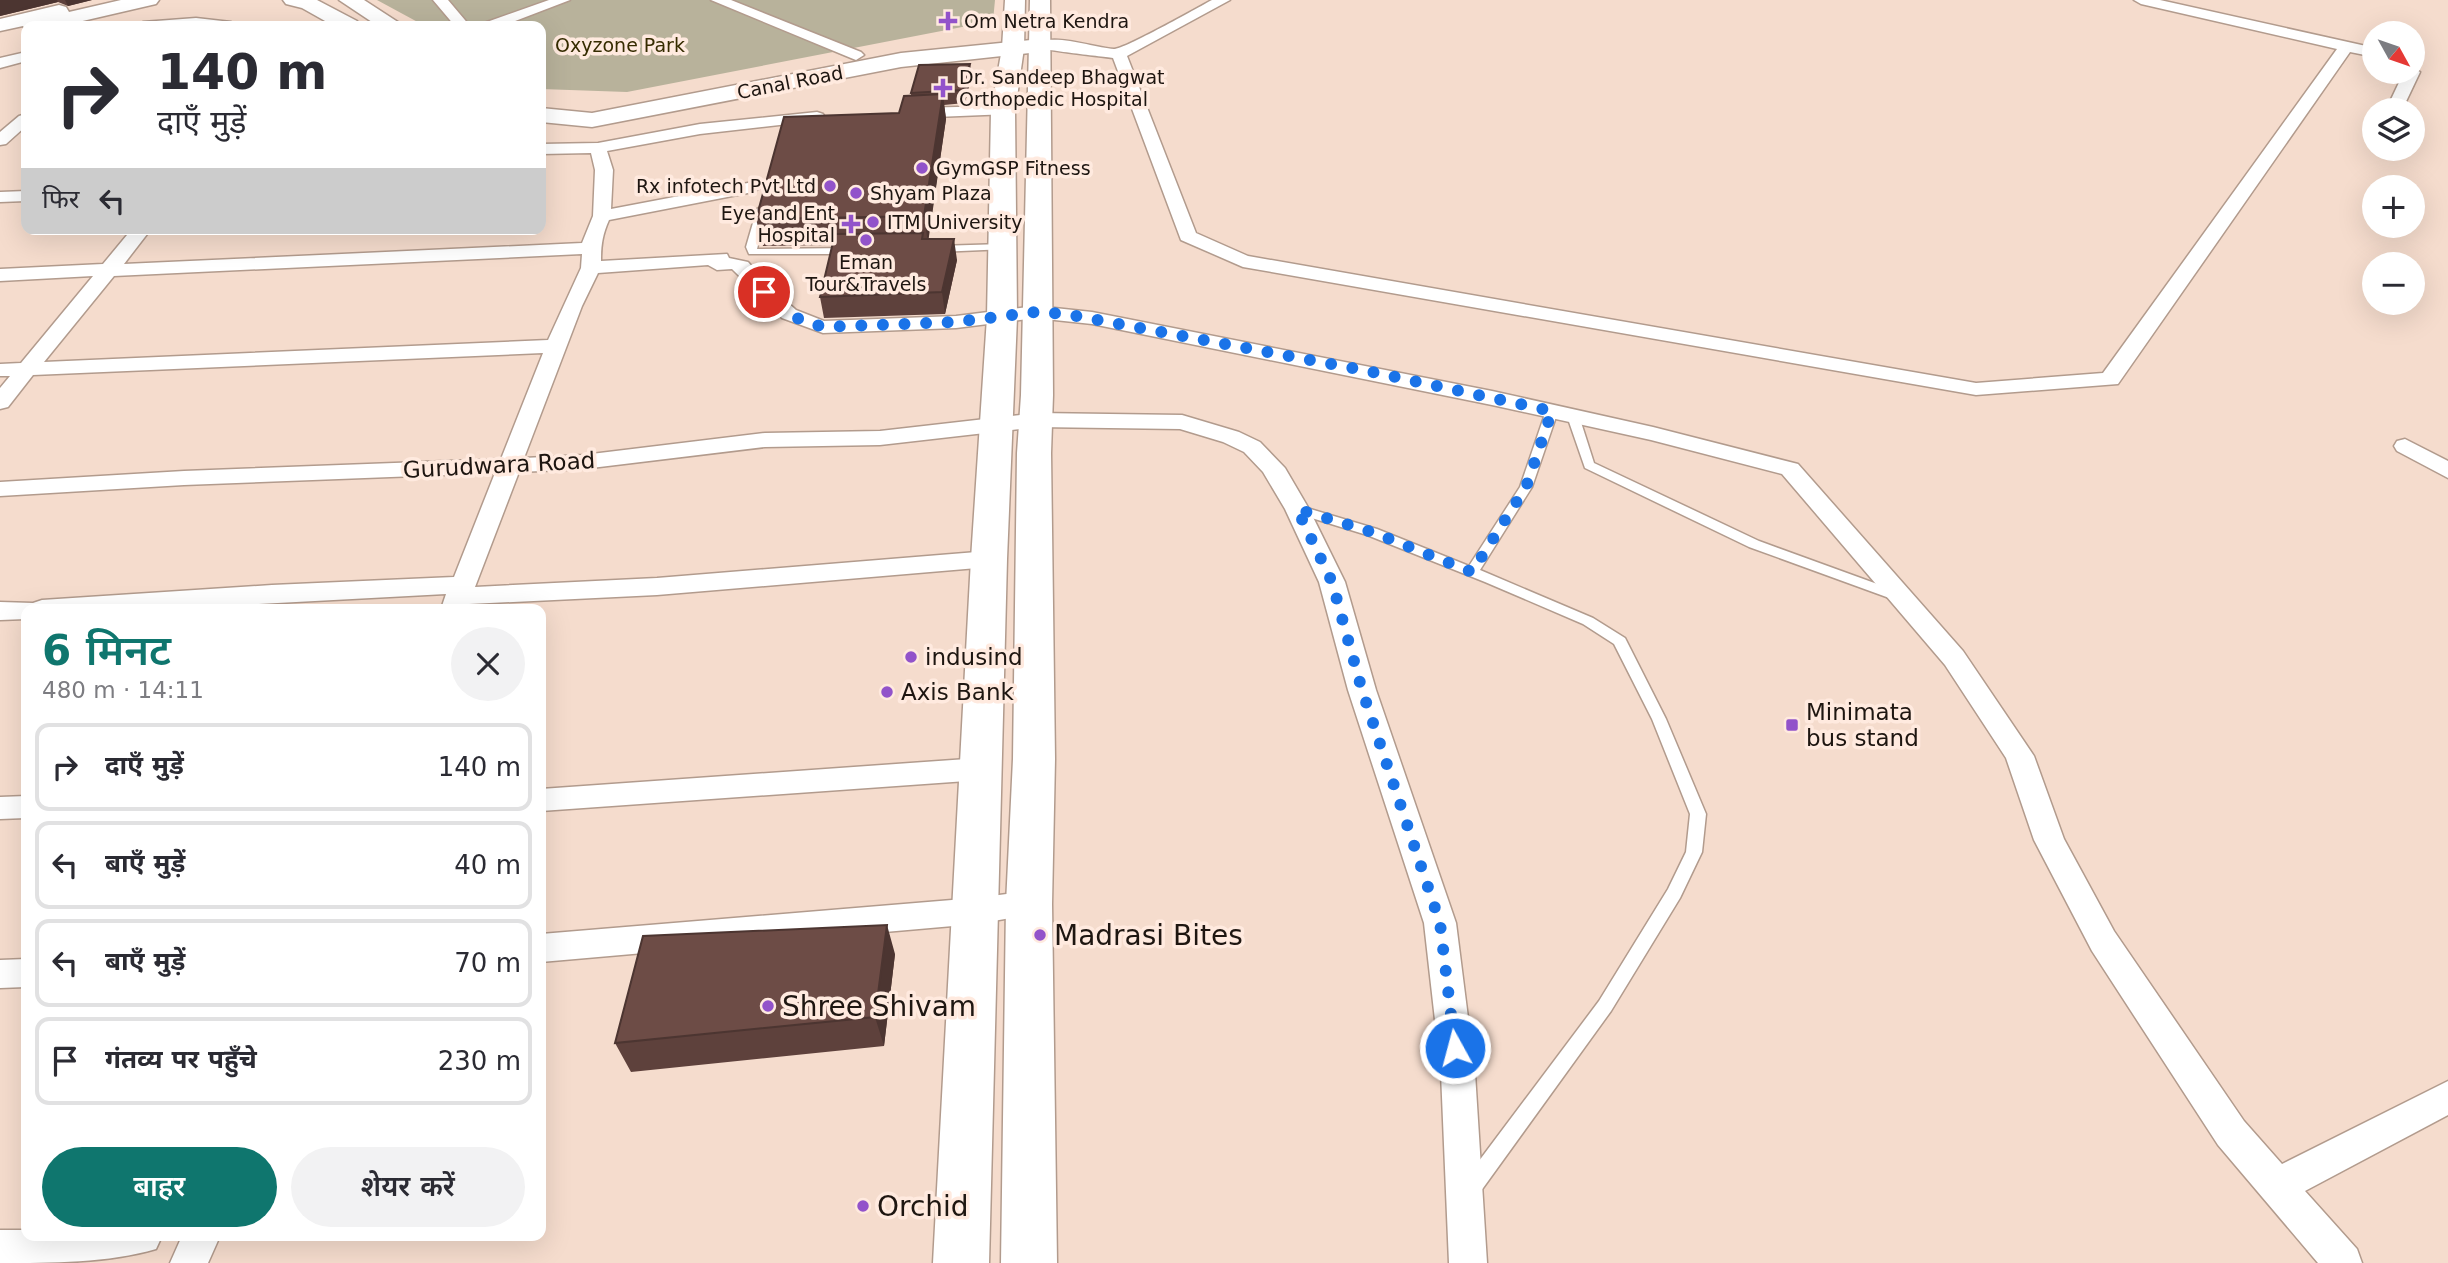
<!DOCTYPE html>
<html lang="hi">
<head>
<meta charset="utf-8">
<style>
	:root { --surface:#fff; --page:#f2f2f3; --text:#2b2b33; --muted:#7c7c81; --line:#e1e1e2; --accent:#0f766e }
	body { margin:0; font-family:"DejaVu Sans","Noto Sans Devanagari",sans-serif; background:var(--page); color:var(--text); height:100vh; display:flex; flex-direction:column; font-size:26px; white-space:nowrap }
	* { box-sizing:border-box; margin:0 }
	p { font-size:23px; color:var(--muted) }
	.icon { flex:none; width:38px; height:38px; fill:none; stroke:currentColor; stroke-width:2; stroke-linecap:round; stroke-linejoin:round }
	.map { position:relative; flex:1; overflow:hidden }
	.drawer { position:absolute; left:21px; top:604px; width:525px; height:637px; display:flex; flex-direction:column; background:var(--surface); border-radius:14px; box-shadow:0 7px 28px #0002 }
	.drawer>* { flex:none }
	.top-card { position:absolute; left:21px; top:21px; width:525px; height:214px; border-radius:14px; box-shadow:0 7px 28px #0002; background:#fff; color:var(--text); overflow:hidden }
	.needle { width:46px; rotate:130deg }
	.tools { position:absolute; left:2362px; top:21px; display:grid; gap:14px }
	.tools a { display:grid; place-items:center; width:63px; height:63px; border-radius:50%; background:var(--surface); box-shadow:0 7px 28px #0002; font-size:35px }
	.pin { position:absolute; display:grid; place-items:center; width:60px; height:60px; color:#fff; margin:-30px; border:4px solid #fff; border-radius:50%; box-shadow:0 2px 7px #0007 }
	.me { position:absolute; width:77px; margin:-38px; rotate:353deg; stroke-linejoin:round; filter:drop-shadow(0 0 5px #0008) }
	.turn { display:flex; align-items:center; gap:24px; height:147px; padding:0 21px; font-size:32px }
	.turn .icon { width:91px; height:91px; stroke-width:2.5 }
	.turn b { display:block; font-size:49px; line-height:60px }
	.then { display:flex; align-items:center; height:66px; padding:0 21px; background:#0003; gap:14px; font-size:26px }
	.round { display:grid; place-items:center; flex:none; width:74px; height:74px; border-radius:37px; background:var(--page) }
	.summary { display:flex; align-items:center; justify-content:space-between; height:119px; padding:0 21px }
	h1 { font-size:42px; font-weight:600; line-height:52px; color:var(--accent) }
	.cta { display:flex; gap:14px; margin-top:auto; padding:14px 21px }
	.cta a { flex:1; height:80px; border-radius:42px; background:var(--accent); color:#fff; font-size:28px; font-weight:600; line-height:80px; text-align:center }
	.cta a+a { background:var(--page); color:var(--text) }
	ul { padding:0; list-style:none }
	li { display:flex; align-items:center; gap:21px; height:88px; margin:0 14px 10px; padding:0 7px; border:4px solid var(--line); border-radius:14px }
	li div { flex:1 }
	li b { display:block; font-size:26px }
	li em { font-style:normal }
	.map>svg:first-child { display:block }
	.green { fill:#b8b29b }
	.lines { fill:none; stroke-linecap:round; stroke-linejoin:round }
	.service-casing { stroke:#b29b8d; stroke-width:3 }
	.minor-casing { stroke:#b29b8d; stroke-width:3 }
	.primary-casing { stroke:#b29b8d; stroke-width:3 }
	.trunk-casing { stroke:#b29b8d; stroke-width:3 }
	.service { fill:#fff; fill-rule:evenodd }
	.minor { fill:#fff; fill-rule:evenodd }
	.primary { fill:#fff; fill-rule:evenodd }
	.trunk { fill:#fff; fill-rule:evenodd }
	.wall { fill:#5e413c }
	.shaded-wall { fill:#4c3531 }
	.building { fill:#6d4c46; stroke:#4c3531; stroke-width:2 }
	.route { stroke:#1a73e8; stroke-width:12; stroke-dasharray:0 21.6 }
	.poi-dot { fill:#9253ca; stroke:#ffeadf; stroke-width:2.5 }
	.labels { text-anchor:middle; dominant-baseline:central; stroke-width:7; stroke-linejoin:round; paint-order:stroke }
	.far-poi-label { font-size:19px; fill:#1e1611; stroke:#ffeadf; text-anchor:start }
	.far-park-label { font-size:19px; fill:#362c00; stroke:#ffeadf }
	.far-street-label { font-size:19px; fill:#1e1611; stroke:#ffeadf }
	.street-label { font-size:23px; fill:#1e1611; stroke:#ffeadf }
	.poi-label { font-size:23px; fill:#1e1611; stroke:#ffeadf; text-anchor:start }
	.near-poi-label { font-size:28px; fill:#1e1611; stroke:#ffeadf; text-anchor:start }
</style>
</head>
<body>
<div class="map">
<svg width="2448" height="1263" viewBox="0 0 2448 1263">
	<rect width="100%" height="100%" fill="#f5dccd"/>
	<!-- green -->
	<path class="green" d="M 377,0 L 995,0 L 993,21 L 627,92 L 541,89 L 541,26 L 425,26 Z"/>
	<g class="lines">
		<!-- service casing -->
		<g class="service-casing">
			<path id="service" d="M 762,206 L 767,209 L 757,249 L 848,248 L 853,251 L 848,254 L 749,254 L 746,247 L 757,209 Z
				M 1003,244 L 1007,245 L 1007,249 L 938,252 L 933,249 L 938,246 Z
				M 1552,407 L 1558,411 L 1532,487 L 1480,570 L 1593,618 L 1625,638 L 1666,719 L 1706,814 L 1702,852 L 1680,898 L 1611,1011 L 1478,1195 L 1471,1197 L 1464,1195 L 1461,1188 L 1464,1181 L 1599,1001 L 1668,889 L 1686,852 L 1690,814 L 1652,719 L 1614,644 L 1583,624 L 1485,582 L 1367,535 L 1292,512 L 1291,509 L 1297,505 L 1377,529 L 1469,566 L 1520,487 L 1546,411 Z
				M 1573,412 L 1579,416 L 1594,463 L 1759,541 L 1902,593 L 1904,596 L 1897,601 L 1892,599 L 1749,547 L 1585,468 L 1567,416 Z"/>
		</g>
		<!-- minor casing -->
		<g class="minor-casing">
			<path id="minor" d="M 433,0 L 448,0 L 470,26 L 455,26 Z
				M 549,0 L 570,0 L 502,26 L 482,26 L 484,23 Z
				M 711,0 L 731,0 L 861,52 L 864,55 L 856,60 L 851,58 Z
				M 1212,0 L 1230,0 L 1127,56 L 1196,233 L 1248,256 L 1976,383 L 2103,373 L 2337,49 L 2141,4 L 2134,0 L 2160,0 L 2375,48 L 2375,57 L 2350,52 L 2118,384 L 1976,395 L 1243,267 L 1181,240 L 1113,58 C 1100,56 1038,50 1034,46 C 1049,31 1094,48 1114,49 C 1125,49 1197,8 1212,0 Z
				M 196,18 L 231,22 L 238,26 L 136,26 L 143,22 Z
				M 26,52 L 26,61 L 0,68 L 0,58 Z
				M 2413,68 L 2420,72 L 2402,110 L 2386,110 L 2404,72 L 2413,72 Z
				M 1003,106 L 1009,108 L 1011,111 L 1009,114 L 911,118 L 903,113 L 911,108 Z
				M 817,112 L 823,114 L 825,117 L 823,120 L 700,134 L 607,151 L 613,170 L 611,209 L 753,182 L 762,187 L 753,192 L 609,220 C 602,236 601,246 601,261 L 727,254 L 729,258 L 748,262 L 771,288 L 796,310 L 824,321 L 956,316 L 1036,306 L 1092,312 L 1492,391 L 1653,427 L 1798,464 L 1963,651 L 2034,756 L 2064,839 L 2114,931 L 2244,1121 L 2282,1164 L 2448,1081 L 2448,1115 L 2305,1191 L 2357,1249 L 2362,1263 L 2318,1263 L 2218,1145 L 2092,951 L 2034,840 L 2006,758 L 1945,665 L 1782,474 L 1651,440 L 1492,405 L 1092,324 L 1036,318 L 956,328 L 823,333 L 782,318 L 732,269 L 717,270 L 708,265 L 598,273 L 582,306 L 524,458 L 583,455 L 765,433 L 880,431 L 1037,413 L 1182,415 L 1239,432 L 1260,442 L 1285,468 L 1309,509 L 1345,582 L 1376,690 L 1456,923 L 1475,1073 L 1487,1263 L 1449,1263 L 1441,1073 L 1424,923 L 1348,690 L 1319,582 L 1285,509 L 1263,472 L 1244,452 L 1223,442 L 1180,429 L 1037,427 L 880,445 L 765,447 L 583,469 L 519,472 L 475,587 L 657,578 L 989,551 L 998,553 L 1001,559 L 998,565 L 989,567 L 657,595 L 469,604 L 467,609 L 441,609 L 446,594 L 165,609 L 26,609 L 26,619 L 0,620 L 0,602 L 33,603 L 42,600 L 272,585 L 454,577 L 495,473 L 184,485 L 0,496 L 0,482 L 184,471 L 501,459 L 543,353 L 33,375 L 8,407 L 0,409 L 0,388 L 10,376 L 0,376 L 0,364 L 21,363 L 93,276 L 0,281 L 0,269 L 103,264 L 132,229 L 151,229 L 124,264 L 582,243 L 593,216 L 595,170 L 591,153 L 541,154 L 541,144 L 598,143 L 700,124 ZM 582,254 L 581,268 L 548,340 L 44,362 L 114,276 Z
				M 26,114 L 26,126 L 6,144 L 0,145 L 0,132 L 19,116 Z
				M 26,191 L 26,201 L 0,202 L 0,192 Z
				M 2405,439 L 2448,461 L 2448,478 L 2397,451 L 2394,446 L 2397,441 Z
				M 981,758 L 991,761 L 995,769 L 991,777 L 981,780 L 541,811 L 541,789 Z
				M 26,796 L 26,818 L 0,819 L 0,797 Z
				M 1029,891 L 1040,895 L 1045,904 L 1040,913 L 976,924 L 541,962 L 541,934 L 976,898 Z
				M 26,959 L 26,987 L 0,988 L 0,960 Z
				M 0,1230 L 26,1230 L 26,1236 L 162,1236 L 156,1249 C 109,1263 51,1263 0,1263 Z
				M 182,1236 L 220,1236 L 208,1263 L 170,1263 Z"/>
		</g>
		<!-- primary casing -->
		<g class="primary-casing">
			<path id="primary" d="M 121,0 L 159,0 L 156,4 L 61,26 L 26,26 L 26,30 L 23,26 L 0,31 L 0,19 L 59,5 L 66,7 L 69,12 Z
				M 283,0 L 317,0 L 357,21 L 360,26 L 334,26 L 302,8 L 286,4 Z
				M 339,0 L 364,0 L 404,26 L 378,26 Z
				M 1041,39 L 1049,41 L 1052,46 L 1049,51 L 901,67 L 592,127 L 541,122 L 541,108 L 592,113 L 901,53 Z"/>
		</g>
		<!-- trunk casing -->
		<g class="trunk-casing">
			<path id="trunk" d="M 1005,0 L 1025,0 L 1024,48 L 1015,111 L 1017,317 L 1007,559 L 989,1263 L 933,1263 L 971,559 L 987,317 L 991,111 L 1002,48 Z
				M 1030,0 L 1050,0 L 1053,395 L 1051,453 L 1055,759 L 1052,904 L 1057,1263 L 1001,1263 L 1006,904 L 1013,759 L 1017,453 L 1021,395 Z"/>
		</g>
		<!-- service -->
		<use href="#service" class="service"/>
		<!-- minor -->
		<use href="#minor" class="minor"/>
		<!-- primary -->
		<use href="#primary" class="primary"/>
		<!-- trunk -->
		<use href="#trunk" class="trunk"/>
	</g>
	<!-- wall -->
	<path class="wall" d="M 0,0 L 92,0 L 68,6 L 58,2 L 0,16 Z
		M 970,64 L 971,77 L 965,103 L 944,105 L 946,119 L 928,239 L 957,260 L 945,314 L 824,318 L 820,297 L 833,245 L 763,246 L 756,219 L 899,113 L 911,96 L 911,93 Z
		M 895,954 L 884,1046 L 631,1072 L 615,1043 Z"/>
	<!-- shaded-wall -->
	<path class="shaded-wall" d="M 0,0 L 57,0 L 58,2 L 0,16 Z
		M 65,0 L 92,0 L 68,6 Z
		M 970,64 L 971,77 L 965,103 L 963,90 Z
		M 943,94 L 946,119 L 928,243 L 924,216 Z
		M 954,239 L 957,260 L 945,314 L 942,292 Z
		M 887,925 L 895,954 L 884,1046 L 875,1017 Z"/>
	<!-- building -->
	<path class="building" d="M 970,64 L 963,90 L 911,93 L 919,65 Z
		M 943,94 L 924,216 L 756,219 L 784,117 L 899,113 L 904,96 Z
		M 923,233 L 922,239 L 954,239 L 942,292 L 820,297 L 835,234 Z
		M 887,925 L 875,1017 L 615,1043 L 643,936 Z"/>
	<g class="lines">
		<!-- route -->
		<path class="route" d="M 764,292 L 800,320 L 823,327 L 956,322 L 1036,312 L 1066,314 L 1363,370 L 1552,411 L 1526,487 L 1472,572 L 1372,532 L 1297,509 L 1332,582 L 1362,690 L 1440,923 L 1455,1048"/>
	</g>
	<!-- markers -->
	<g class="poi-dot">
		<path d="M944.5 10.5h7v7h7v7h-7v7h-7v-7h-7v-7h7z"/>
		<path d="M939.5 77.5h7v7h7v7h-7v7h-7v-7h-7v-7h7z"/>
		<circle cx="922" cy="168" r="7"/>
		<circle cx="830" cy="186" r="7"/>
		<circle cx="856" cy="193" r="7"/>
		<circle cx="873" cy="222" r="7"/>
		<path d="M847.5 213.5h7v7h7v7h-7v7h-7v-7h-7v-7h7z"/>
		<circle cx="866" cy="240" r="7"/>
		<circle cx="911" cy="657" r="7"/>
		<circle cx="887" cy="692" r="7"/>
		<rect x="1785" y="718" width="14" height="14" rx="3.5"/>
		<circle cx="1040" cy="935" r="7"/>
		<circle cx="768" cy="1006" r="7"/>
		<circle cx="863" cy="1206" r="7"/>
	</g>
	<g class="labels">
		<!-- far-poi labels -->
		<g class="far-poi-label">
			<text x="964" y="21">Om Netra Kendra</text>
			<text x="959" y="77">Dr. Sandeep Bhagwat<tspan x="959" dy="22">Orthopedic Hospital</tspan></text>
			<text x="936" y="168">GymGSP Fitness</text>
			<text x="816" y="186" text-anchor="end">Rx infotech Pvt Ltd</text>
			<text x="870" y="193">Shyam Plaza</text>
			<text x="835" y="213" text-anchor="end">Eye and Ent<tspan x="835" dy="22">Hospital</tspan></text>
			<text x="887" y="222">ITM University</text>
			<text x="866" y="262" text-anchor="middle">Eman<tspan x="866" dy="22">Tour&amp;Travels</tspan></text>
		</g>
		<!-- far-park labels -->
		<g class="far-park-label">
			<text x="620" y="45">Oxyzone Park</text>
		</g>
		<!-- far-street labels -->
		<g class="far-street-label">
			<text transform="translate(790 82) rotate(-11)">Canal Road</text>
		</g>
		<!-- street labels -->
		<g class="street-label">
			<text transform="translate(499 465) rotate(-3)">Gurudwara Road</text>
		</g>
		<!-- poi labels -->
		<g class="poi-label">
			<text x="925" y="657">indusind</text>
			<text x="901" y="692">Axis Bank</text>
			<text x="1806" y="712">Minimata<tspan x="1806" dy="26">bus stand</tspan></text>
		</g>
		<!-- near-poi labels -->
		<g class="near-poi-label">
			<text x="1054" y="935">Madrasi Bites</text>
			<text x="782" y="1006">Shree Shivam</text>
			<text x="877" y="1206">Orchid</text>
		</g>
	</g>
</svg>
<div class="tools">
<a><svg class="needle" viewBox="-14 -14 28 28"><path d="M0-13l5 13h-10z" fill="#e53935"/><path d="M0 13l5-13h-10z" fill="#7c7c81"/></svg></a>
<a><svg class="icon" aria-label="layers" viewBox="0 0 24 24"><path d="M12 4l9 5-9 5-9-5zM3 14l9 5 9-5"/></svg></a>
<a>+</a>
<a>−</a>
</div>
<div class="pin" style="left:764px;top:292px;background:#d93025"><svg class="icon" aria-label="arrive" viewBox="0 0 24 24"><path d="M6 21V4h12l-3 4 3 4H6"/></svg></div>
<svg class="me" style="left:1455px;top:1048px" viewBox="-20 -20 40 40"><circle r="17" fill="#1a73e8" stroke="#fff" stroke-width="3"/><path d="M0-11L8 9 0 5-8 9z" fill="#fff"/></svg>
<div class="top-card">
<div class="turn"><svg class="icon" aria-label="right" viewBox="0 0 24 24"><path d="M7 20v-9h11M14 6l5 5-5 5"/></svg><div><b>140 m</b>दाएँ मुड़ें</div></div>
<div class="then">फिर<svg class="icon" aria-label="left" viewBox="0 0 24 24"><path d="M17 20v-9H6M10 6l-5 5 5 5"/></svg></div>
</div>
<section class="drawer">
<div class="summary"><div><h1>6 मिनट</h1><p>480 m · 14:11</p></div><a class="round"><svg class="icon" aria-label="close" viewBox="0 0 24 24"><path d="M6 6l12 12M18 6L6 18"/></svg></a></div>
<ul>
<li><svg class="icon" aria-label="right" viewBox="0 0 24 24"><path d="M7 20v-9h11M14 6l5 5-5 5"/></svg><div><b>दाएँ मुड़ें</b></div><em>140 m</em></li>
<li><svg class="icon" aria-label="left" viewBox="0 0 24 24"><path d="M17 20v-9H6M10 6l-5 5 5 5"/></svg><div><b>बाएँ मुड़ें</b></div><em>40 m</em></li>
<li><svg class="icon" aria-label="left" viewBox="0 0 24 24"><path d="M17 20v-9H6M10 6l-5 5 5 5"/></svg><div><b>बाएँ मुड़ें</b></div><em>70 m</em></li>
<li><svg class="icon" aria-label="arrive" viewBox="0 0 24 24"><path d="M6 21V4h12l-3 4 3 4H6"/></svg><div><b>गंतव्य पर पहुँचे</b></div><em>230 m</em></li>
</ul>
<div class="cta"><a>बाहर</a><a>शेयर करें</a></div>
</section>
</div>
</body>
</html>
